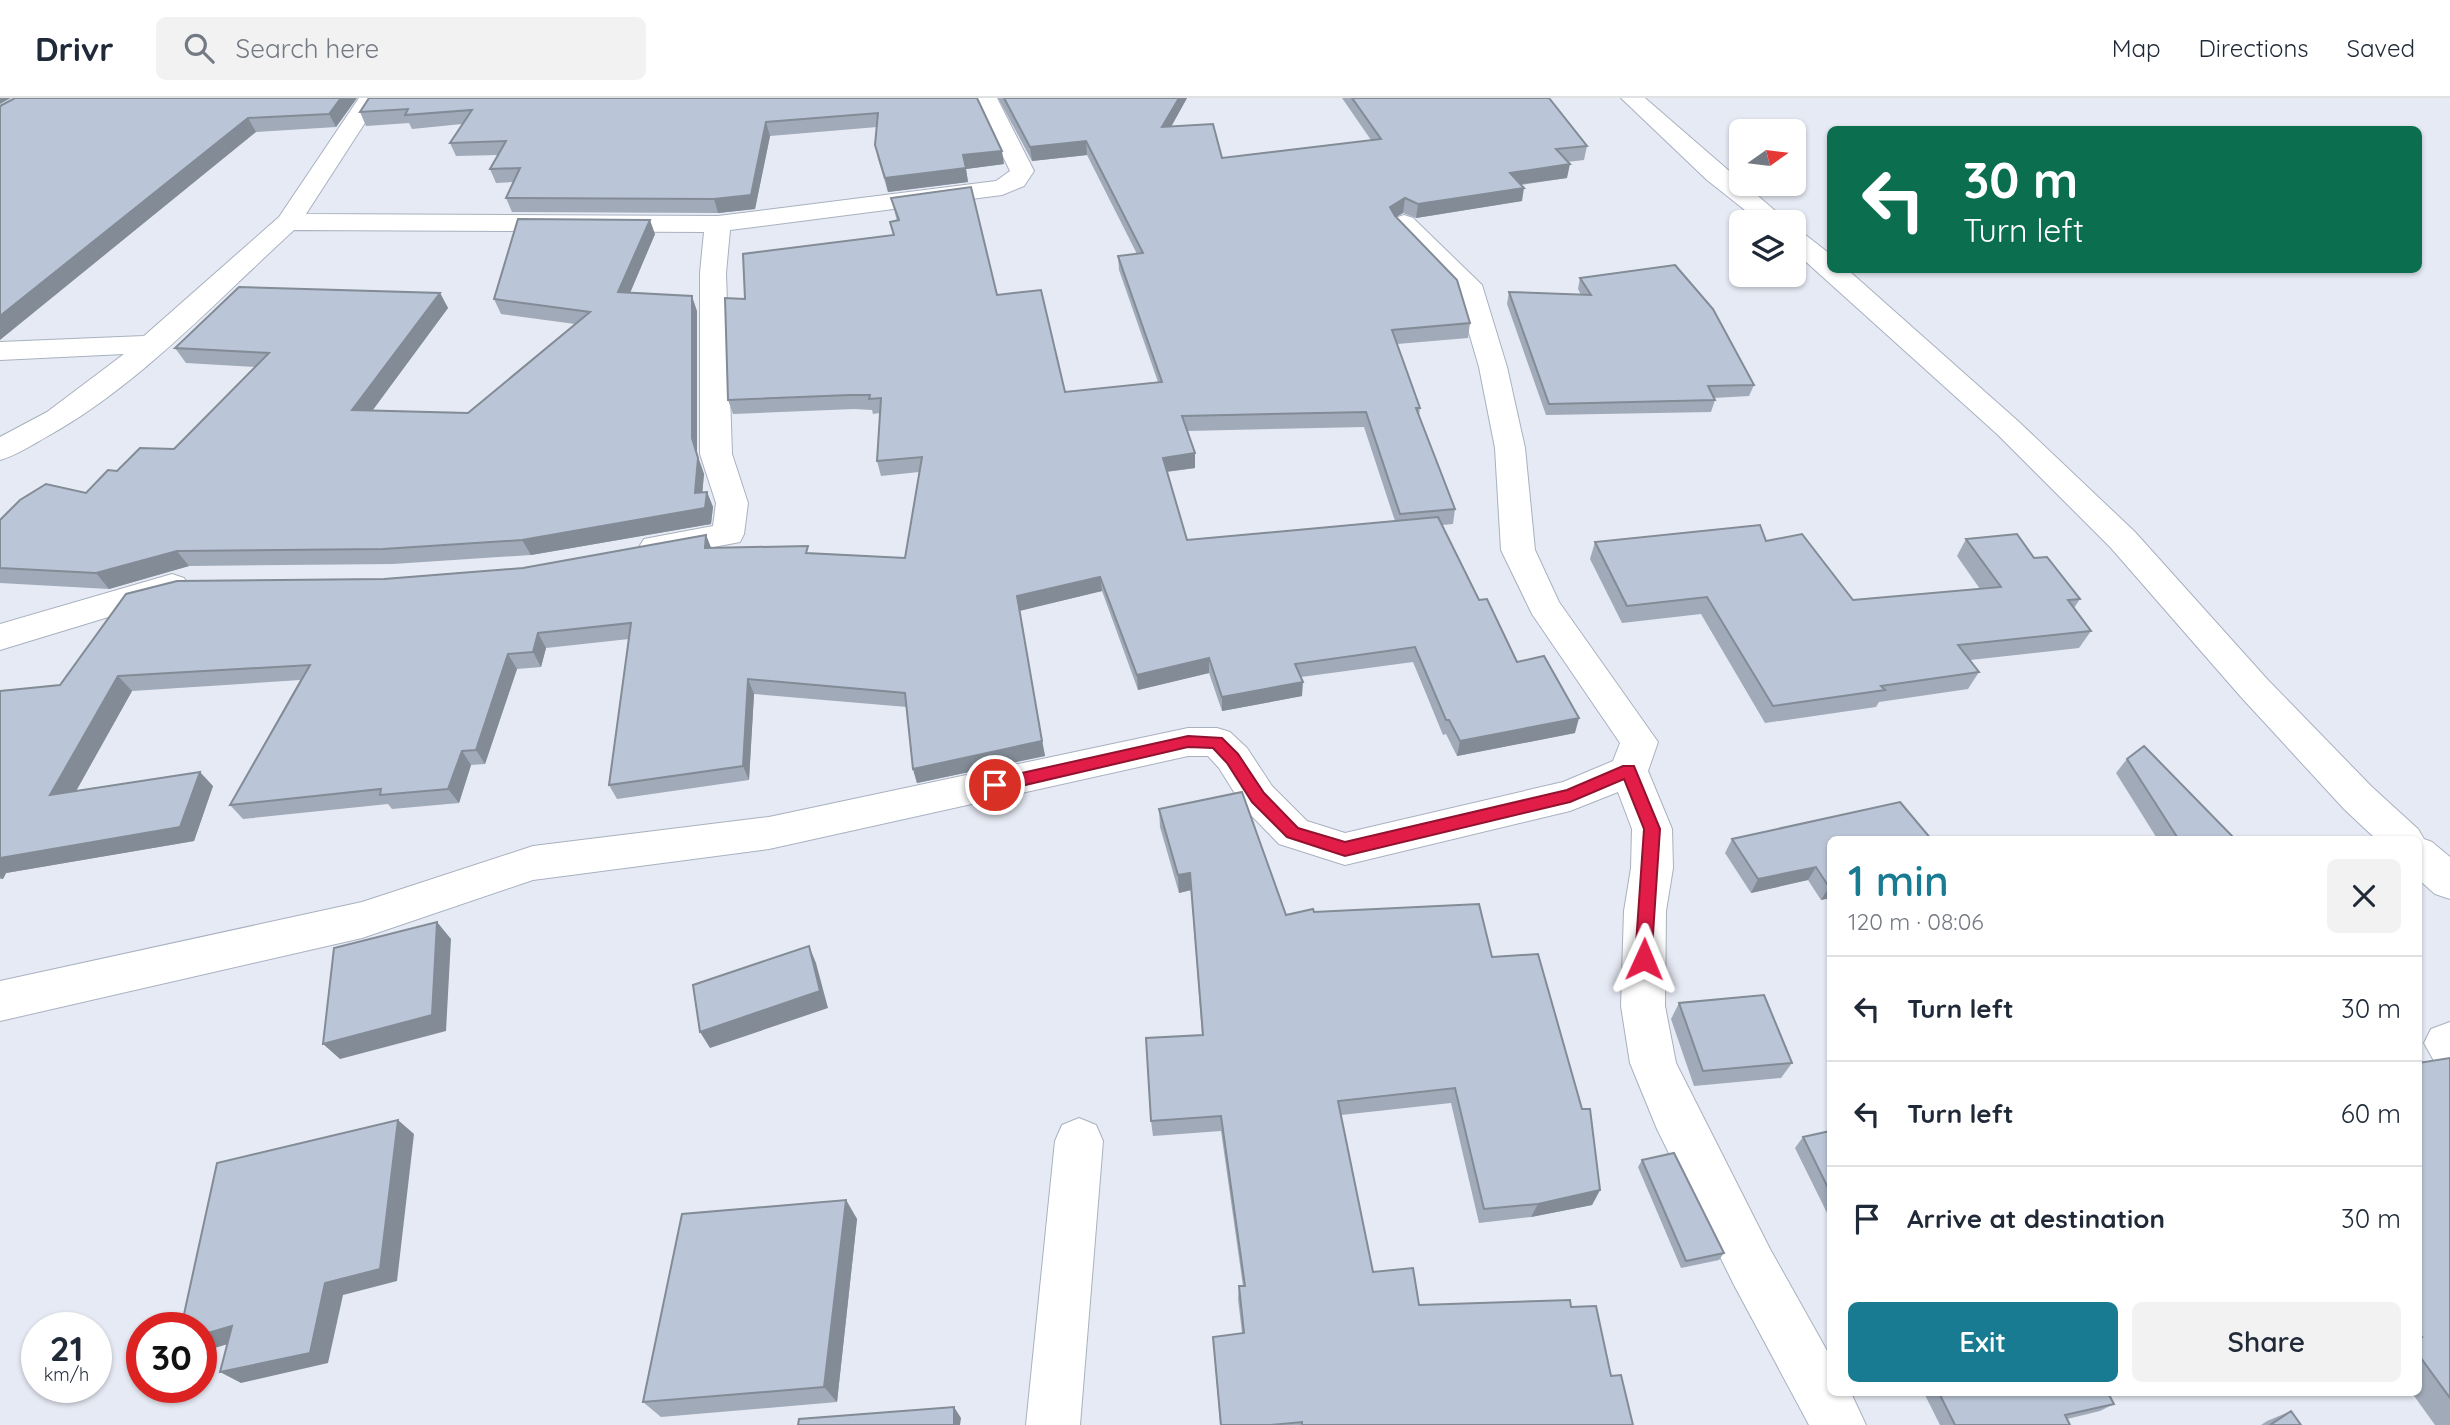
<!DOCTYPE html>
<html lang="en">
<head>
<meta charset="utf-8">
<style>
	:root { --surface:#fff; --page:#f2f2f3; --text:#1f2937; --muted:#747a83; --line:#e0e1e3; --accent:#197b91 }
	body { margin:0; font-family:Quicksand,sans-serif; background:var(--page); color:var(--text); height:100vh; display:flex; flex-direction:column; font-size:26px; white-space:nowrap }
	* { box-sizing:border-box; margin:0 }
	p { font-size:23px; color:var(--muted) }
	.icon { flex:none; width:38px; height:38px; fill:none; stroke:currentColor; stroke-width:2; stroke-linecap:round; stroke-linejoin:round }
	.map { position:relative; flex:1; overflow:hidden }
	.details { position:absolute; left:1827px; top:738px; width:595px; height:560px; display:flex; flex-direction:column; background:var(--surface); border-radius:10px; box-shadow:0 2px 5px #0004 }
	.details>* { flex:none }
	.banner { position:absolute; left:1827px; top:28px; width:595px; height:147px; border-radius:10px; box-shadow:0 2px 5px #0004; background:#0b6e4f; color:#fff; overflow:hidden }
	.needle { width:46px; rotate:76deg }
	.buttons { position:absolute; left:1729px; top:21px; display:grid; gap:14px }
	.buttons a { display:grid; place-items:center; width:77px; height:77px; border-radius:10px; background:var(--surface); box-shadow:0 2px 5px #0004; font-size:35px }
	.speed { position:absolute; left:21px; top:1214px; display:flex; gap:14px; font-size:35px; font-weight:700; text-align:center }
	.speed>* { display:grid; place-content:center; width:91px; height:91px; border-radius:50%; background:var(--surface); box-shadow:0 2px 5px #0004; line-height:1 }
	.speed small { font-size:18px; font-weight:400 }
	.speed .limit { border:10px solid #d22; background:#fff; color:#111 }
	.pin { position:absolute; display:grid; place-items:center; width:60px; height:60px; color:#fff; margin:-30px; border:4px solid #fff; border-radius:50%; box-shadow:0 2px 7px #0007 }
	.me { position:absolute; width:77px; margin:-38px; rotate:1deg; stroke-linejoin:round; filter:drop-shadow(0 0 5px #0008) }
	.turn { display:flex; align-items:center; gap:24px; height:147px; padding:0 21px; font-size:32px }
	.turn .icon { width:91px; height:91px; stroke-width:2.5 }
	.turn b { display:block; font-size:49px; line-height:60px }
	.round { display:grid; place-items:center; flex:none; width:74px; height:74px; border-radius:10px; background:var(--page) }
	.headline { display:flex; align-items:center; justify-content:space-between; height:119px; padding:0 21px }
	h1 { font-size:42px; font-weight:600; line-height:52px; color:var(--accent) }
	.cta { display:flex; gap:14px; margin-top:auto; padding:14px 21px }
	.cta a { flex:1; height:80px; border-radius:10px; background:var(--accent); color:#fff; font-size:28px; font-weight:600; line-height:80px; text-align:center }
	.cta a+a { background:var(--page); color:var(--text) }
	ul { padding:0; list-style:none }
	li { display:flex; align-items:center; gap:21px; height:105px; padding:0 21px; border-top:2px solid var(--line) }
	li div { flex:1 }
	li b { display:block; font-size:26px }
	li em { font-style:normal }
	header { display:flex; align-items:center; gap:42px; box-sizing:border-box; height:98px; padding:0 35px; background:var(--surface); border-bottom:2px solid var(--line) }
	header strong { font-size:33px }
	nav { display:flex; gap:38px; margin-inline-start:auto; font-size:24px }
	.search { width:490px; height:63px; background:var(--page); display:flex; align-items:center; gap:18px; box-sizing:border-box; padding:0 24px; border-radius:10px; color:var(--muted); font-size:26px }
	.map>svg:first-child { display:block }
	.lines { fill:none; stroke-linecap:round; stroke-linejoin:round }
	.street-casing { stroke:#a8b1c0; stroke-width:2 }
	.street { fill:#fff; fill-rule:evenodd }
	.wall { fill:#a0aab9; fill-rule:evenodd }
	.shaded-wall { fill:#828b96 }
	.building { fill:#bac6d7; stroke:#828b96; stroke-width:2 }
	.route { fill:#e11d48; stroke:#92132f; stroke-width:2 }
</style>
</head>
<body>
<header>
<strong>Drivr</strong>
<div class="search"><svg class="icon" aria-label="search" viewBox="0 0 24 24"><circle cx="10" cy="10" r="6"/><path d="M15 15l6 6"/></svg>Search here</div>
<nav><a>Map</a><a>Directions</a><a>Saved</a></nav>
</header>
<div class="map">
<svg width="2450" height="1327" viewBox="0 0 2450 1327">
	<rect width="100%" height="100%" fill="#e6eaf4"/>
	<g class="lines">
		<!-- street casing -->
		<g class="street-casing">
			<path id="street" d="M 359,0 L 381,0 L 306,116 L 718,118 L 996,83 L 1010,73 L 975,0 L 997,0 L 1034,73 L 1024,88 L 1002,97 L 730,132 L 726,175 L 732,356 L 748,405 L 744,436 L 740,444 L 656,460 L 644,457 L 639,449 L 644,441 L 713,428 L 716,405 L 700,356 L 700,175 L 704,134 L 294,132 C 216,203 141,286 48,338 C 32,347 17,357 0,362 L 0,339 L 47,314 L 124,256 L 0,262 L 0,244 L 144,238 L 279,119 Z
				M 1621,0 L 1645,0 L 1788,124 L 1760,124 L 1707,82 Z
				M 1404,117 L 1413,120 L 1482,187 L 1507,269 L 1525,350 L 1535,452 L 1559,504 L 1658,644 L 1648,673 L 1672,731 L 1673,770 L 1666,813 L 1665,908 L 1676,965 L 1770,1151 L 1830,1258 L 1830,1295 L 1851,1295 L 1866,1327 L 1809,1327 L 1734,1187 L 1657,1031 L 1630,965 L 1621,908 L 1624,813 L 1631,770 L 1632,731 L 1618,694 L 1570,713 L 1345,767 L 1279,746 L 1244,710 L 1219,670 L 1208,658 L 1188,658 L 769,751 L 533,782 L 362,840 L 0,923 L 0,883 L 362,804 L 533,748 L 769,719 L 1188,630 L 1217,630 L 1230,634 L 1247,650 L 1272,688 L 1307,723 L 1345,735 L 1563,684 L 1613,663 L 1620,645 L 1532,516 L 1501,452 L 1495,350 L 1479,269 L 1456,190 L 1395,130 L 1391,125 L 1395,120 Z
				M 1794,132 L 1803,135 L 1830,156 L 1830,172 L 1848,172 L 2019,324 L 2135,434 L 2267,581 L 2372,689 L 2418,731 L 2424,741 L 2432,744 L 2450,759 L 2450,801 L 2435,796 L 2418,781 L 2418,742 L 2377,742 L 2344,711 L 2241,599 L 2111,450 L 1997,336 L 1794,153 Z
				M 172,476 L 184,480 L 189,488 L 184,496 L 0,552 L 0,526 Z
				M 2450,924 L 2450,969 L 2434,963 L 2424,945 L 2431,931 Z
				M 1079,1020 L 1096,1027 L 1103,1043 L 1080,1327 L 1026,1327 L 1055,1043 L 1062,1027 Z"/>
		</g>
		<!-- street -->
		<use href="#street" class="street"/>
	</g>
	<!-- wall -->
	<path class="wall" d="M 15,0 L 357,0 L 336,29 L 256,34 Z
		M 369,0 L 977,0 L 1004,66 L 966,71 L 968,84 L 888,94 L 878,61 L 875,47 L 877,29 L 770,38 L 755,111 L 718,115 L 512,114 L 506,100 L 514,84 L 496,85 L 490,71 L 498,57 L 456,58 L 450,45 L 462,26 L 412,31 L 409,25 L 366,28 L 360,14 Z
		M 998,0 L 1187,0 L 1171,29 L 1222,60 L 1371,42 L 1342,0 L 1549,0 L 1587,48 L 1584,62 L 1567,64 L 1567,80 L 1521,87 L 1522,103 L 1416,120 L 1403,115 L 1396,119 L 1470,225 L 1468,240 L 1397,246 L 1420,310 L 1419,317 L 1455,411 L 1453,426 L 1442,427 L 1479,502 L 1517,564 L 1575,635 L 1457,658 L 1446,636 L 1443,637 L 1413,564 L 1301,579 L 1302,598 L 1222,613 L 1209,575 L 1138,592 L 1102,493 L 1019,513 L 1045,658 L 917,685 L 913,671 L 907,609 L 754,596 L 749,682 L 617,701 L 609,687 L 629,541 L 546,550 L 541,569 L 517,571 L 485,666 L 471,667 L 459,705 L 392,711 L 388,706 L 243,721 L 230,707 L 300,582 L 132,593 L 76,693 L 213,688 L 194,743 L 6,775 L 3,781 L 0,781 L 0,593 L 60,587 L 384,481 L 523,470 L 706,437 L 711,450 L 905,460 L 919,374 L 881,378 L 877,363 L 880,315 L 873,316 L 872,312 L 854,311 L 733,316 L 728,302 L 745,201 L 893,137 L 890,124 L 897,123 L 891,100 L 997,197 L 1065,294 L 1158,284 L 1119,172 L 1118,158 L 1137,156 L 1087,57 L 1032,63 ZM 1364,329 L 1395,423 L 1187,442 L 1167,374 L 1195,370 L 1187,333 Z
		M 655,136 L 630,195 L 697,213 L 697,356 L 704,376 L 702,394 L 707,394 L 713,409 L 711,426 L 531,457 L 393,466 L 189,468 L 109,491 L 0,485 L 0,422 L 86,395 L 117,373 L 174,351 L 255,269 L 186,265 L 175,250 L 440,195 L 448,210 L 372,313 L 468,315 L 575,226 L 501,216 L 494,201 Z
		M 1580,180 L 1754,287 L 1749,298 L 1714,300 L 1715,302 L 1711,314 L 1546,317 L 1507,206 L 1509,194 L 1581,197 L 1578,191 Z
		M 1966,441 L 2034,460 L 2080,501 L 2074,510 L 2091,533 L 2079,550 L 1970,562 L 1979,574 L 1968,591 L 1879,604 L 1876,609 L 1765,625 L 1701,516 L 1622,525 L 1590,461 L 1595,444 L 1766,443 L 1853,502 L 1980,491 L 1957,458 Z
		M 2127,661 L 2236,742 L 2158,742 L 2116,675 Z
		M 1159,711 L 1286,817 L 1314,814 L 1492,859 L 1600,1092 L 1592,1107 L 1531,1119 L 1479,1125 L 1451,1005 L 1341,1017 L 1373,1174 L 1419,1207 L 1571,1209 L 1611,1278 L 1633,1327 L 1220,1327 L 1213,1239 L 1242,1235 L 1238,1201 L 1239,1188 L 1243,1188 L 1221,1033 L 1153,1038 L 1151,1023 L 1202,937 L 1191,792 L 1179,795 L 1160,729 Z
		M 1732,741 L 1830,742 L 1830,800 L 1821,802 L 1808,782 L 1751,795 L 1725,755 Z
		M 1679,905 L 1792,965 L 1781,980 L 1694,988 L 1671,921 Z
		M 2450,960 L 2450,1327 L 2435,1327 L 2412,1295 L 2418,1295 L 2418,965 Z
		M 1830,1033 L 1830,1121 L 1795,1050 L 1803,1039 Z
		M 1642,1062 L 1724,1155 L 1719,1162 L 1681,1170 L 1638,1069 Z
		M 846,1102 L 857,1121 L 837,1304 L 661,1319 L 643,1304 Z
		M 1924,1295 L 2108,1295 L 2114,1306 L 2100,1313 L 2067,1321 L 2070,1327 L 1940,1327 Z
		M 2291,1313 L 2301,1327 L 2261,1327 L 2267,1323 Z"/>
	<!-- shaded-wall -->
	<path class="shaded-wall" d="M 0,0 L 11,0 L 0,6 Z
		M 341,0 L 357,0 L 336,29 L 329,16 Z
		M 1179,0 L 1187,0 L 1163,43 L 1162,29 Z
		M 248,20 L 256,34 L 0,242 L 0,218 Z
		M 766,24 L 770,38 L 755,111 L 718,115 L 714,101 Z
		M 1086,43 L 1087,57 L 1032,63 L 1030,49 Z
		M 1002,53 L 1004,66 L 966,71 L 968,84 L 888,94 L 885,80 L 963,57 Z
		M 1570,66 L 1567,80 L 1508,88 L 1510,75 Z
		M 1524,90 L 1522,103 L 1416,120 L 1418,106 Z
		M 1405,100 L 1403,115 L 1389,123 L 1390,109 Z
		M 650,122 L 655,136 L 624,209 L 618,194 Z
		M 440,195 L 448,210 L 361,328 L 352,312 Z
		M 692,198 L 697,213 L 697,356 L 704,376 L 701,411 L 695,395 L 692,340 Z
		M 1195,355 L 1195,370 L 1163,374 L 1163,360 Z
		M 707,394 L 713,409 L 711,426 L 531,457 L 522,442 Z
		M 706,437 L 712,452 L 705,450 Z
		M 177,453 L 189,468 L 109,491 L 96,475 Z
		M 1100,479 L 1102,493 L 1019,513 L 1017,498 Z
		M 538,535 L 546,550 L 541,569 L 533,554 Z
		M 508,556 L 517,571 L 485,666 L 476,652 Z
		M 1209,560 L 1209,575 L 1138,592 L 1137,577 Z
		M 118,578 L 132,593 L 66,711 L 50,697 Z
		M 748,581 L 754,596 L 749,682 L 743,668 Z
		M 1303,584 L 1302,598 L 1222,613 L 1222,599 Z
		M 1579,620 L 1575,635 L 1457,658 L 1460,643 Z
		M 1042,643 L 1045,658 L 917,685 L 913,671 Z
		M 462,653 L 471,667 L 459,705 L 448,691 Z
		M 200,674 L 213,688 L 194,743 L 6,775 L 3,781 L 0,779 L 0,760 Z
		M 1816,769 L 1808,782 L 1751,795 L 1758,781 Z
		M 1190,775 L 1191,792 L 1179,795 L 1178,777 Z
		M 1829,789 L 1830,789 L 1830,800 L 1821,802 Z
		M 437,824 L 451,841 L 446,933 L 340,961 L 323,946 Z
		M 809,848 L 816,865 L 828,910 L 710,950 L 700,934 Z
		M 398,1022 L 414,1036 L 397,1183 L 343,1197 L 328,1265 L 241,1285 L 220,1274 L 325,1185 Z
		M 1600,1092 L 1592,1107 L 1531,1119 L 1538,1106 Z
		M 846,1102 L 857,1121 L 837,1304 L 824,1289 Z
		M 232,1228 L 252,1239 L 201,1254 L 201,1237 Z
		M 954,1309 L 961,1320 L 960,1327 L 954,1327 Z"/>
	<!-- building -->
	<path class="building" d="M 15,0 L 341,0 L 329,16 L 248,20 L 0,218 L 0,8 Z
		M 369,0 L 977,0 L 1002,53 L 963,57 L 966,70 L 885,80 L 875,47 L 878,15 L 766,24 L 751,97 L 714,101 L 506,100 L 520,70 L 490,71 L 506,43 L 450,45 L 472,12 L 405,17 L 408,11 L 360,14 Z
		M 1004,0 L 1179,0 L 1162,29 L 1213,26 L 1222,60 L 1381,41 L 1352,0 L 1549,0 L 1587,48 L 1556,51 L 1570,66 L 1510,75 L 1524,90 L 1418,106 L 1405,100 L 1390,109 L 1395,118 L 1457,182 L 1470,225 L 1392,232 L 1420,310 L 1416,310 L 1455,411 L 1400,416 L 1366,314 L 1182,318 L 1195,355 L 1163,360 L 1187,442 L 1438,419 L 1479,502 L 1487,501 L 1517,564 L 1544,558 L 1579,620 L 1460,643 L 1449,622 L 1446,622 L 1415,549 L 1295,566 L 1303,584 L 1222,599 L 1209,560 L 1137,577 L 1100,479 L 1017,498 L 1042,643 L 913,671 L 905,595 L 748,581 L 743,668 L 609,687 L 631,525 L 538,535 L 533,554 L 508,556 L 476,652 L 462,653 L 448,691 L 380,697 L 381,691 L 230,707 L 310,567 L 118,578 L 50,697 L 200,674 L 180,729 L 0,760 L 0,593 L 60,587 L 126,496 L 177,483 L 384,481 L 523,470 L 706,437 L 705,450 L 808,448 L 806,455 L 905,460 L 922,359 L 877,363 L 881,300 L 869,301 L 870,297 L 850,297 L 728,302 L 725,200 L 745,201 L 743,156 L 894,137 L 890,124 L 899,122 L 891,100 L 971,89 L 997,197 L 1041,192 L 1065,294 L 1162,284 L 1118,158 L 1143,155 L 1086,43 L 1030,49 Z
		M 518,121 L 650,122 L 618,194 L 692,198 L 692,340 L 698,360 L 695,395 L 707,394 L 705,410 L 522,442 L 383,451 L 177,453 L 96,475 L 0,470 L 0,422 L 20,402 L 46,386 L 86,395 L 108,372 L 117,373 L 140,350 L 174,351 L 269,255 L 175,250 L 239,189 L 440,195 L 352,312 L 468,315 L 590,214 L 494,201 Z
		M 1675,167 L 1713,211 L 1754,287 L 1708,288 L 1715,302 L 1549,306 L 1509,194 L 1591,197 L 1580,180 Z
		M 1760,427 L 1766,443 L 1802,436 L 1853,502 L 2001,489 L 1966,441 L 2017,436 L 2034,460 L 2047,459 L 2080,501 L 2068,502 L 2091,533 L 1958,547 L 1979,574 L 1881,588 L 1885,592 L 1773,608 L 1707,499 L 1627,508 L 1595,444 Z
		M 2144,648 L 2236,742 L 2179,742 L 2127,661 Z
		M 1242,694 L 1286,817 L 1313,811 L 1314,814 L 1479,806 L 1492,859 L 1538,856 L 1582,1011 L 1590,1011 L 1600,1092 L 1538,1106 L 1484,1111 L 1455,990 L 1338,1003 L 1373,1174 L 1413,1170 L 1419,1207 L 1570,1202 L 1571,1209 L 1596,1208 L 1611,1278 L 1621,1277 L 1633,1327 L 1302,1327 L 1302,1324 L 1271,1327 L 1221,1327 L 1213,1239 L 1244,1235 L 1239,1188 L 1245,1188 L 1221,1018 L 1151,1023 L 1146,940 L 1203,937 L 1190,775 L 1178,777 L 1159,711 Z
		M 1900,704 L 1932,742 L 1830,742 L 1830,789 L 1829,789 L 1816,769 L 1758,781 L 1732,741 Z
		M 437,824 L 432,917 L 323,946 L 334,850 Z
		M 809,848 L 820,893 L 700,934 L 693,887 Z
		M 1764,897 L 1792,965 L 1703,973 L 1679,905 Z
		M 2450,960 L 2450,1300 L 2418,1256 L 2418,1240 L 2422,1239 L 2418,1234 L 2418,965 Z
		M 398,1022 L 380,1171 L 325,1185 L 310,1255 L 220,1274 L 232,1228 L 201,1237 L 201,1230 L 181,1230 L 217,1065 Z
		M 1830,1033 L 1830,1094 L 1803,1039 Z
		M 1674,1055 L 1724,1155 L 1686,1163 L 1642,1062 Z
		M 846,1102 L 824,1289 L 643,1304 L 682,1116 Z
		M 1939,1295 L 2108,1295 L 2114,1306 L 2065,1317 L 2070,1327 L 1955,1327 Z
		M 954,1309 L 954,1327 L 798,1327 L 799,1321 Z
		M 2291,1313 L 2301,1327 L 2270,1327 Z"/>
	<!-- route -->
	<path class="route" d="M 1188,638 L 1222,640 L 1238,656 L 1264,695 L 1298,730 L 1345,744 L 1567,692 L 1623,668 L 1634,668 L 1660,731 L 1651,866 L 1644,868 L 1635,861 L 1644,731 L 1624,681 L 1570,704 L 1345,758 L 1287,739 L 1252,704 L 1227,665 L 1213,650 L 1188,649 L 995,694 L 987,687 L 995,681 Z"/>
</svg>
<div class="buttons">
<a><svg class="needle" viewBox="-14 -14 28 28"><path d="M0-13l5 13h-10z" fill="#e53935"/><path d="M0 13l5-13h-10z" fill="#747a83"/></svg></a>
<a><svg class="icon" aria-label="layers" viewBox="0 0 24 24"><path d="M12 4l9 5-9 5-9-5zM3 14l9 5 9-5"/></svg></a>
</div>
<div class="speed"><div>21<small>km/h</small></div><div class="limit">30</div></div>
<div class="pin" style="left:995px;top:687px;background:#d93025"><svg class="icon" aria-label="arrive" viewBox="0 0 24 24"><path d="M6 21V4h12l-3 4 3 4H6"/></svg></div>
<svg class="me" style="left:1644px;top:861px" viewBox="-20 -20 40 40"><path d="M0-17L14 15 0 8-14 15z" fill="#e11d48" stroke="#fff" stroke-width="4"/></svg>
<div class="banner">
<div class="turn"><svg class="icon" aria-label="left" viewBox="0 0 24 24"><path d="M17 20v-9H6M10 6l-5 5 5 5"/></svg><div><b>30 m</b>Turn left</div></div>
</div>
<section class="details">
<div class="headline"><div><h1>1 min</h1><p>120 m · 08:06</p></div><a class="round"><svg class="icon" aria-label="close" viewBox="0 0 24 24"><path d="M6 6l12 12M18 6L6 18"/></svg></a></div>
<ul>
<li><svg class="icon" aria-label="left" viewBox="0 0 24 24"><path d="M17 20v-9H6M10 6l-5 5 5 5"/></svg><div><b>Turn left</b></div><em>30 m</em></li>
<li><svg class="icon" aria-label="left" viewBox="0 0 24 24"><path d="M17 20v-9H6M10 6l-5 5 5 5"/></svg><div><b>Turn left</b></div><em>60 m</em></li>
<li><svg class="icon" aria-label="arrive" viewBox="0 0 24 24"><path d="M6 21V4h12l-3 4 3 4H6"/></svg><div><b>Arrive at destination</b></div><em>30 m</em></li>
</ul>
<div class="cta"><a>Exit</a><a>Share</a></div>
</section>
</div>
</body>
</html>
